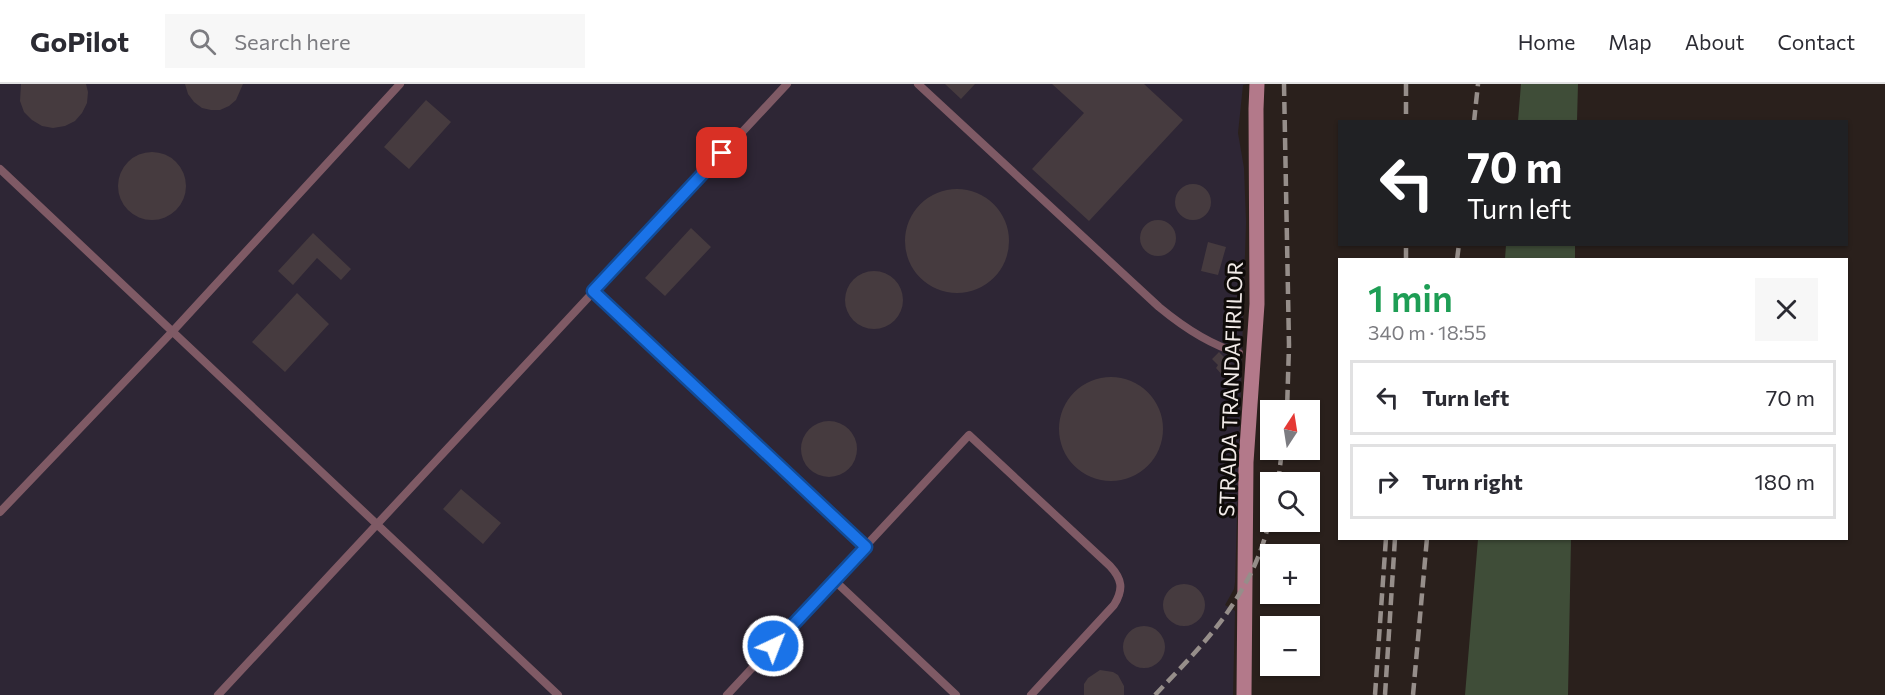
<!DOCTYPE html>
<html lang="en">
<head>
<meta charset="utf-8">
<style>
	:root { --surface:#fff; --page:#f7f7f7; --text:#2b2b33; --muted:#7c7c81; --line:#e1e1e2 }
	body { margin:0; font-family:Commissioner,sans-serif; background:var(--page); color:var(--text); height:100vh; display:flex; flex-direction:column; font-size:22px; white-space:nowrap }
	* { box-sizing:border-box; margin:0 }
	p { font-size:20px; color:var(--muted) }
	.icon { flex:none; width:33px; height:33px; fill:none; stroke:currentColor; stroke-width:2; stroke-linecap:round; stroke-linejoin:round }
	.map { position:relative; flex:1; overflow:hidden }
	.panel { position:absolute; left:1338px; top:174px; width:510px; height:282px; display:flex; flex-direction:column; background:var(--surface); border-radius:0px; box-shadow:0 2px 4px #0004 }
	.panel>* { flex:none }
	.top-card { position:absolute; left:1338px; top:36px; width:510px; height:126px; border-radius:0px; box-shadow:0 2px 4px #0004; background:#202124; color:#fff; overflow:hidden }
	.needle { width:39px; rotate:12deg }
	.fabs { position:absolute; left:1260px; top:316px; display:grid; gap:12px }
	.fabs a { display:grid; place-items:center; width:60px; height:60px; border-radius:0px; background:var(--surface); box-shadow:0 2px 4px #0004; font-size:30px }
	.pin { position:absolute; display:grid; place-items:center; width:51px; height:51px; color:#fff; margin:-26px; border-radius:12px; box-shadow:0 3px 9px #0006 }
	.me { position:absolute; width:66px; margin:-33px; rotate:43deg; stroke-linejoin:round; filter:drop-shadow(0 0 4px #0008) }
	.turn { display:flex; align-items:center; gap:21px; height:126px; padding:0 30px; font-size:27px }
	.turn .icon { width:78px; height:78px; stroke-width:2.5 }
	.turn b { display:block; font-size:42px; line-height:51px }
	.round { display:grid; place-items:center; flex:none; width:63px; height:63px; border-radius:0px; background:var(--page) }
	.head { display:flex; align-items:center; justify-content:space-between; height:102px; padding:0 30px }
	h1 { font-size:36px; font-weight:600; line-height:45px; color:#1e9e55 }
	ul { padding:0; list-style:none }
	li { display:flex; align-items:center; gap:18px; height:75px; margin:0 12px 9px; padding:0 18px; border:3px solid var(--line); border-radius:0px }
	li div { flex:1 }
	li b { display:block; font-size:22px }
	li em { font-style:normal }
	header { display:flex; align-items:center; gap:36px; box-sizing:border-box; height:84px; padding:0 30px; background:var(--surface); border-bottom:2px solid var(--line) }
	header strong { font-size:28px }
	nav { display:flex; gap:33px; margin-inline-start:auto; font-size:21px }
	.search { width:420px; height:54px; background:var(--page); display:flex; align-items:center; gap:15px; box-sizing:border-box; padding:0 21px; border-radius:0px; color:var(--muted); font-size:22px }
	.map>svg:first-child { display:block }
	.industrial { fill:#2e2635 }
	.green { fill:#3f4d38 }
	.building { fill:#463b3f }
	.lines { fill:none; stroke-linecap:round; stroke-linejoin:round }
	.lane { stroke:#7f5a65; stroke-width:8 }
	.secondary { stroke:#b3798a; stroke-width:15 }
	.rail { stroke:#968e8a; stroke-width:4.5; stroke-dasharray:12 6; stroke-linecap:butt }
	.route-casing { stroke:#114b97; stroke-width:15 }
	.route { stroke:#1a73e8; stroke-width:10 }
	.labels { text-anchor:middle; dominant-baseline:central; stroke-width:6; stroke-linejoin:round; paint-order:stroke }
	.street-label { font-size:21px; fill:#f2ebe8; stroke:#0f0b09 }
</style>
</head>
<body>
<header>
<strong>GoPilot</strong>
<div class="search"><svg class="icon" aria-label="search" viewBox="0 0 24 24"><circle cx="10" cy="10" r="6"/><path d="M15 15l6 6"/></svg>Search here</div>
<nav><a>Home</a><a>Map</a><a>About</a><a>Contact</a></nav>
</header>
<div class="map">
<svg width="1885" height="611" viewBox="0 0 1885 611">
	<rect width="100%" height="100%" fill="#2a201c"/>
	<!-- industrial -->
	<path class="industrial" d="M 0,0 L 1248,0 L 1243,1 L 1238,49 L 1244,84 L 1246,138 L 1235,498 L 1234,505 L 1225,521 L 1235,527 L 1233,611 L 0,611 Z"/>
	<!-- green -->
	<path class="green" d="M 1521,0 L 1578,0 L 1577,37 L 1518,37 Z
		M 1506,161 L 1575,161 L 1575,175 L 1505,175 Z
		M 1478,455 L 1571,455 L 1568,611 L 1465,611 Z"/>
	<!-- building -->
	<path class="building" d="M 21,0 L 86,0 L 88,8 L 87,19 L 82,29 L 75,37 L 65,42 L 53,44 L 42,42 L 32,36 L 24,28 L 20,17 Z
		M 185,0 L 243,0 L 236,16 L 229,22 L 220,26 L 211,26 L 202,24 L 194,18 L 188,10 Z
		M 945,0 L 975,0 L 961,15 Z
		M 1052,0 L 1144,0 L 1183,36 L 1089,137 L 1032,85 L 1084,29 Z
		M 426,16 L 451,38 L 409,85 L 384,63 Z
		M118 102a34 34 0 1 1 68 0a34 34 0 1 1-68 0Z
		M1175 118a18 18 0 1 1 36 0a18 18 0 1 1-36 0Z
		M905 157a52 52 0 1 1 104 0a52 52 0 1 1-104 0Z
		M1140 154a18 18 0 1 1 36 0a18 18 0 1 1-36 0Z
		M 691,144 L 711,163 L 665,212 L 645,194 Z
		M 313,149 L 351,185 L 341,196 L 317,174 L 293,201 L 278,187 Z
		M 1208,158 L 1226,163 L 1218,191 L 1201,187 Z
		M845 216a29 29 0 1 1 58 0a29 29 0 1 1-58 0Z
		M 297,209 L 329,240 L 285,288 L 252,258 Z
		M 1219,268 L 1234,283 L 1224,293 L 1216,284 L 1218,281 L 1212,275 Z
		M1059 345a52 52 0 1 1 104 0a52 52 0 1 1-104 0Z
		M801 365a28 28 0 1 1 56 0a28 28 0 1 1-56 0Z
		M 461,405 L 501,439 L 483,460 L 443,425 Z
		M1163 521a21 21 0 1 1 42 0a21 21 0 1 1-42 0Z
		M1123 563a21 21 0 1 1 42 0a21 21 0 1 1-42 0Z
		M 1100,586 L 1113,588 L 1118,591 L 1124,602 L 1124,611 L 1084,611 L 1084,600 L 1088,594 Z"/>
	<g class="lines">
		<!-- lane -->
		<path class="lane" d="M 918,0 L 1159,223 C 1182,242 1210,261 1239,269
			M 0,85 L 558,611
			M 593,207 L 866,463
			M 0,428 L 172,248 L 400,0
			M 835,497 L 956,611
			M 218,611 L 787,0
			M 727,611 L 969,351 L 1110,482 C 1122,495 1124,505 1114,521 L 1031,611"/>
		<!-- secondary -->
		<path class="secondary" d="M 1244,611 L 1246,378 L 1257,220 L 1256,25 L 1257,0"/>
		<!-- rail -->
		<path class="rail" d="M 1284,0 L 1289,261 L 1287,327
			M 1406,0 L 1406,38
			M 1474,38 L 1478,0
			M 1406,176 L 1406,160
			M 1457,176 L 1459,160
			M 1278,399 L 1282,366
			M 1155,611 C 1188,576 1222,543 1245,500 C 1257,480 1264,458 1270,436
			M 1375,611 L 1386,454
			M 1385,611 L 1395,454
			M 1413,611 L 1427,454"/>
	</g>
	<g class="lines">
		<!-- route casing -->
		<g class="route-casing">
			<path id="route" d="M 722,69 L 593,207 L 866,463 L 773,562"/>
		</g>
		<!-- route -->
		<use href="#route" class="route"/>
	</g>
	<g class="labels">
		<!-- street labels -->
		<g class="street-label">
			<text transform="translate(1230 305) rotate(-88)">STRADA TRANDAFIRILOR</text>
		</g>
	</g>
</svg>
<div class="fabs">
<a><svg class="needle" viewBox="-14 -14 28 28"><path d="M0-13l5 13h-10z" fill="#e53935"/><path d="M0 13l5-13h-10z" fill="#7c7c81"/></svg></a>
<a><svg class="icon" aria-label="search" viewBox="0 0 24 24"><circle cx="10" cy="10" r="6"/><path d="M15 15l6 6"/></svg></a>
<a>+</a>
<a>−</a>
</div>
<div class="pin" style="left:722px;top:69px;background:#d93025"><svg class="icon" aria-label="arrive" viewBox="0 0 24 24"><path d="M6 21V4h12l-3 4 3 4H6"/></svg></div>
<svg class="me" style="left:773px;top:562px" viewBox="-20 -20 40 40"><circle r="17" fill="#1a73e8" stroke="#fff" stroke-width="3"/><path d="M0-11L8 9 0 5-8 9z" fill="#fff"/></svg>
<div class="top-card">
<div class="turn"><svg class="icon" aria-label="left" viewBox="0 0 24 24"><path d="M17 20v-9H6M10 6l-5 5 5 5"/></svg><div><b>70 m</b>Turn left</div></div>
</div>
<section class="panel">
<div class="head"><div><h1>1 min</h1><p>340 m · 18:55</p></div><a class="round"><svg class="icon" aria-label="close" viewBox="0 0 24 24"><path d="M6 6l12 12M18 6L6 18"/></svg></a></div>
<ul>
<li><svg class="icon" aria-label="left" viewBox="0 0 24 24"><path d="M17 20v-9H6M10 6l-5 5 5 5"/></svg><div><b>Turn left</b></div><em>70 m</em></li>
<li><svg class="icon" aria-label="right" viewBox="0 0 24 24"><path d="M7 20v-9h11M14 6l5 5-5 5"/></svg><div><b>Turn right</b></div><em>180 m</em></li>
</ul>
</section>
</div>
</body>
</html>
